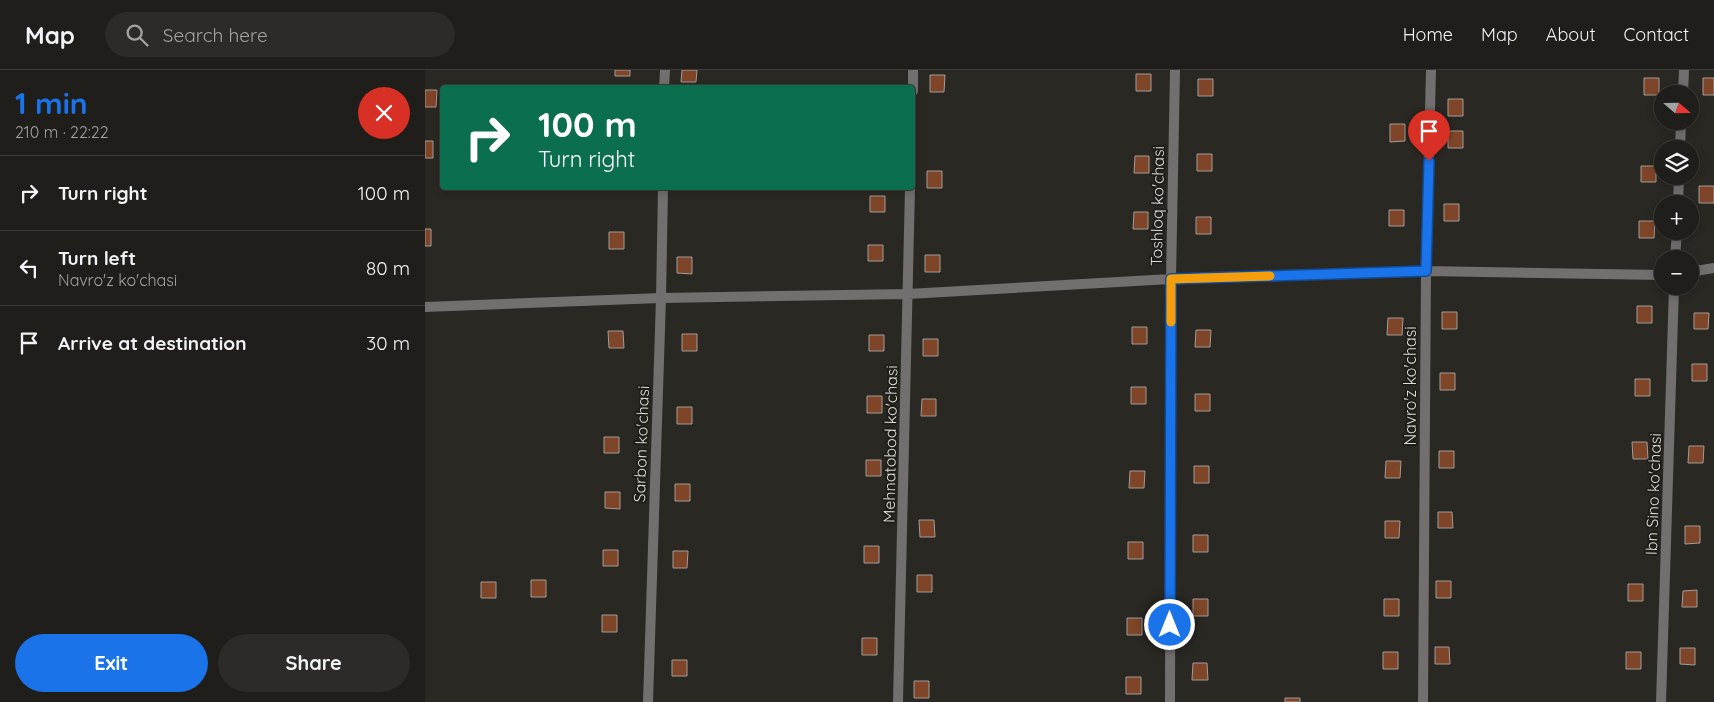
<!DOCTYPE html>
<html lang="en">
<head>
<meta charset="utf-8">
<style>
	:root { --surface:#1f1e1a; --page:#2c2b27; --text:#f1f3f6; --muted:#a1a2a2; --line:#3c3c39; --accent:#1a73e8 }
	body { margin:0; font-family:Quicksand,sans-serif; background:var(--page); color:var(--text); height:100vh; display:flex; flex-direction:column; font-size:19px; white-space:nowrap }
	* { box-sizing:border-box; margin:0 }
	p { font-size:16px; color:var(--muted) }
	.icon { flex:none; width:28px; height:28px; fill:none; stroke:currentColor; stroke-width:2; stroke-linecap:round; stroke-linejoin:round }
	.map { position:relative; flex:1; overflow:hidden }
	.drawer { display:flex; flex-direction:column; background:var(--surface); width:425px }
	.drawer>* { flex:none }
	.hud { position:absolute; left:15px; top:15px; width:475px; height:105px; border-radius:5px; box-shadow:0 2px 8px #0003,0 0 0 1px var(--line); background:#0b6e4f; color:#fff; overflow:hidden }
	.needle { width:32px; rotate:110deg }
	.tools { position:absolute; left:1229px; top:15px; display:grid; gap:10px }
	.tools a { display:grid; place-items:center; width:45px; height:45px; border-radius:50%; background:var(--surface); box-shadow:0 2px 8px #0003,0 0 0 1px var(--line); font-size:25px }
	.pin { position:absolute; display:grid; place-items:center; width:42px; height:42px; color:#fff; margin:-51px -21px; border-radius:50% 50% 50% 0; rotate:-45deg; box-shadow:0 0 5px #0007 }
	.pin .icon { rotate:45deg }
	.me { position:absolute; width:55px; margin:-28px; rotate:0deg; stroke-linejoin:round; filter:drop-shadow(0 0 4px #0008) }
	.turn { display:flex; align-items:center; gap:18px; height:105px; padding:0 15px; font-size:22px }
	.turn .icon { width:65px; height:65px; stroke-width:2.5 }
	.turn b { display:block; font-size:35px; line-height:42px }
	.round { display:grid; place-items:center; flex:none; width:52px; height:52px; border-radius:26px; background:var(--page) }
	.summary { display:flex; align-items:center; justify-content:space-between; height:85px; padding:0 15px }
	h1 { font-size:30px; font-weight:700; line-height:38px; color:var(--accent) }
	.cta { display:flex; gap:10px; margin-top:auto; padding:10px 15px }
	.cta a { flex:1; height:58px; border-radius:30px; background:var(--accent); color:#fff; font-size:20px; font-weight:700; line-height:58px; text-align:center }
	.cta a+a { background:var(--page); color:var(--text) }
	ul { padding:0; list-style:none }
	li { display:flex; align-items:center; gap:15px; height:75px; padding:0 15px; border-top:1px solid var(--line) }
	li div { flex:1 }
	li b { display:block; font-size:19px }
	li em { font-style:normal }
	header { display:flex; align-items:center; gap:30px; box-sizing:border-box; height:70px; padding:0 25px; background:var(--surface); border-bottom:1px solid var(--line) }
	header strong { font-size:24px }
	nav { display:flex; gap:28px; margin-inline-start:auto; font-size:18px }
	.search { width:350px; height:45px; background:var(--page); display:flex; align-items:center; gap:12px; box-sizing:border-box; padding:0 18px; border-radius:28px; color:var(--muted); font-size:19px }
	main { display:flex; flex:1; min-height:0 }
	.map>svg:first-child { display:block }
	.building { fill:#7e4528; stroke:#a39c99 }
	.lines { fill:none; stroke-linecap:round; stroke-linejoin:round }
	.street { stroke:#726f6e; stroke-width:10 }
	.route-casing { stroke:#114b97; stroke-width:12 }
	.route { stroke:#1a73e8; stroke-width:9 }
	.slow { stroke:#f59e0b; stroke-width:9 }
	.labels { text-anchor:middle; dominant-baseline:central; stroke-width:4; stroke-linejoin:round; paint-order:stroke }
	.street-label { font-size:16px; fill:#ddddd9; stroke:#1f1e19 }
</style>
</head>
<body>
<header>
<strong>Map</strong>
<div class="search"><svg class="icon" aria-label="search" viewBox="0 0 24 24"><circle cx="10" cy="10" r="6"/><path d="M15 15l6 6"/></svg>Search here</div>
<nav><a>Home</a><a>Map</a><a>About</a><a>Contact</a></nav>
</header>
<main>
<section class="drawer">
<div class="summary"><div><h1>1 min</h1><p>210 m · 22:22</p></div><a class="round" style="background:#d93025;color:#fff"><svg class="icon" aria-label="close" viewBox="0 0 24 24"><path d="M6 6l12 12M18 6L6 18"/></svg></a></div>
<ul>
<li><svg class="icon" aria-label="right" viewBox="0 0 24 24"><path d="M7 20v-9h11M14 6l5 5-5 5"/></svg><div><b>Turn right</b></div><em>100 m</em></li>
<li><svg class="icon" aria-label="left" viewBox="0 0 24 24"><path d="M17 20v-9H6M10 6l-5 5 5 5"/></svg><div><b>Turn left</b><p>Navro'z ko'chasi</p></div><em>80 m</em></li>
<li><svg class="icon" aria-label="arrive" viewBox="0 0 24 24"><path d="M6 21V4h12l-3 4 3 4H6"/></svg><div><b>Arrive at destination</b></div><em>30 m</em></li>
</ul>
<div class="cta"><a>Exit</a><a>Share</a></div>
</section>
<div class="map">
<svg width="1289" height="632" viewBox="0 0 1289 632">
	<rect width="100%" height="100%" fill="#292823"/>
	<!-- building -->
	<path class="building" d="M 190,0 L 205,0 L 205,6 L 190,6 Z
		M 257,0 L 272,0 L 271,12 L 256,12 Z
		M 711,4 L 726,4 L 726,21 L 711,21 Z
		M 505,5 L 520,5 L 519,22 L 505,22 Z
		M 1219,8 L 1234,8 L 1234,25 L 1219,25 Z
		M 1278,8 L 1289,8 L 1289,25 L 1278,25 Z
		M 773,9 L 788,9 L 788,26 L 773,26 Z
		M 0,20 L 12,20 L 11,37 L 0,37 Z
		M 1023,29 L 1038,29 L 1038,46 L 1023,46 Z
		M 965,54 L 980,54 L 980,71 L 965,72 Z
		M 1023,61 L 1038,61 L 1038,78 L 1023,78 Z
		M 0,71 L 8,71 L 8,88 L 0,88 Z
		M 772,84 L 787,84 L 787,101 L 772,101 Z
		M 710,86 L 724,86 L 724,103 L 709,103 Z
		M 1216,96 L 1231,96 L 1231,112 L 1216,112 Z
		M 502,101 L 517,101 L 517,118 L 502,118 Z
		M 1274,116 L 1289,116 L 1289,133 L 1274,133 Z
		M 445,126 L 460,126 L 460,142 L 445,142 Z
		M 1019,134 L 1034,134 L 1034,151 L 1019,151 Z
		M 964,140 L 979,140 L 979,156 L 964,156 Z
		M 709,142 L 723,142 L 723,159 L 708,159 Z
		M 771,147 L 786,147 L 786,164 L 771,164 Z
		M 1214,151 L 1230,151 L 1229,168 L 1214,168 Z
		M 0,159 L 6,159 L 6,176 L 0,176 Z
		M 184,162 L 199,162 L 199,179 L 184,179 Z
		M 443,175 L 458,175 L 458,191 L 443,191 Z
		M 500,185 L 515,185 L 515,202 L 500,202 Z
		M 252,187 L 267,187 L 267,204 L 252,203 Z
		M 1212,236 L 1227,236 L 1227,253 L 1212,253 Z
		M 1017,242 L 1032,242 L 1032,259 L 1017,259 Z
		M 1269,243 L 1284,243 L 1283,259 L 1269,259 Z
		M 963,248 L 978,248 L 977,265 L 962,265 Z
		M 707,257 L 722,257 L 722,274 L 707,274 Z
		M 771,260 L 786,260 L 785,277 L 770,277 Z
		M 183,261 L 198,261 L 199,278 L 184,278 Z
		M 257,264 L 272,264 L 272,281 L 257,281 Z
		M 444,265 L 459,265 L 459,281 L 444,281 Z
		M 498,269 L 513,269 L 513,286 L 498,286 Z
		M 1267,294 L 1282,294 L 1282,311 L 1267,311 Z
		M 1015,303 L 1030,303 L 1030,320 L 1015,320 Z
		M 1210,309 L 1225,309 L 1225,326 L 1210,326 Z
		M 706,317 L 721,317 L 721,334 L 706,334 Z
		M 770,324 L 785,324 L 785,341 L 770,341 Z
		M 442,326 L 457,326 L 457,343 L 442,343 Z
		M 497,329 L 511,329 L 511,346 L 496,346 Z
		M 252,337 L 267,337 L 267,354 L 252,354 Z
		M 179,367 L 194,367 L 194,383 L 179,383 Z
		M 1207,372 L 1222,372 L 1223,389 L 1208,389 Z
		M 1264,376 L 1279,376 L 1278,393 L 1263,393 Z
		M 1014,381 L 1029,381 L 1029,398 L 1014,398 Z
		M 441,390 L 456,390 L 456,406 L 441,406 Z
		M 961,391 L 976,391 L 975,408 L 960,408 Z
		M 769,396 L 784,396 L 784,413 L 769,413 Z
		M 705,401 L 720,401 L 719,418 L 704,418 Z
		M 250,414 L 265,414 L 265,431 L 250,431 Z
		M 180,422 L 195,422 L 195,439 L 180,438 Z
		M 1013,442 L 1027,442 L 1028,458 L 1013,458 Z
		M 494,450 L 509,450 L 510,467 L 495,467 Z
		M 960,451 L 975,451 L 974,468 L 960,468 Z
		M 1260,456 L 1275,456 L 1275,473 L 1260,474 Z
		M 768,465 L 783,465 L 783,482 L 768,482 Z
		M 703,472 L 718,472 L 718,489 L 703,489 Z
		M 439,476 L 454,476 L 454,493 L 439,493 Z
		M 178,480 L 193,480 L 193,496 L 178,496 Z
		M 248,481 L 263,481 L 262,498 L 248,498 Z
		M 492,505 L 507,505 L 507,522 L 492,522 Z
		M 106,510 L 121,510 L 121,527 L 106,527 Z
		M 1011,511 L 1026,511 L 1026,528 L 1011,528 Z
		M 56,512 L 71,512 L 71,528 L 56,528 Z
		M 1203,514 L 1218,514 L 1218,531 L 1203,531 Z
		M 1272,520 L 1272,537 L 1257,537 L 1258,521 Z
		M 768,529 L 783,529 L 783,546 L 768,546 Z
		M 959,529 L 974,529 L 974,546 L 959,546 Z
		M 177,545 L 192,545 L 192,562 L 177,562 Z
		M 702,548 L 717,548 L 717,565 L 702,565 Z
		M 437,568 L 452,568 L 452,585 L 437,585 Z
		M 1010,577 L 1024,577 L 1025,594 L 1010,594 Z
		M 1255,578 L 1270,578 L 1270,595 L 1255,594 Z
		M 958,582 L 973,582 L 973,599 L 958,599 Z
		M 1201,582 L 1216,582 L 1216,599 L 1201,599 Z
		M 247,590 L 262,590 L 262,606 L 247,606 Z
		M 768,593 L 782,593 L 783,610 L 767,610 Z
		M 701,607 L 716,607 L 716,624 L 701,624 Z
		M 489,611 L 504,611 L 504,628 L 489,628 Z
		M 860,628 L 875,628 L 875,632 L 860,632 Z"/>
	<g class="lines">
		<!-- street -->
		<path class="street" d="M 239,18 L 240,0
			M 488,21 L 488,0
			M 1258,24 L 1259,0
			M 1255,79 L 1256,51
			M 1253,134 L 1254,106
			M 1250,189 L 1252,161
			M 1265,202 L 1289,198
			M 0,237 L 236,228 L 483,224 L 746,209 L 1001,201 L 1238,205
			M 223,632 L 236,228 L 238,118
			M 473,632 L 485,118
			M 745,632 L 746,209 L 750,0
			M 998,632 L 1001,201 L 1006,0
			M 1236,632 L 1249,216"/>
	</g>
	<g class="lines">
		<!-- route casing -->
		<g class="route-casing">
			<path id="route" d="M 745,555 L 746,209 L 1001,201 L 1004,91"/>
		</g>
		<!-- route -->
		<use href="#route" class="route"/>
		<!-- slow -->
		<path class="slow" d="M 746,252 L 746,209 L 845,206"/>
	</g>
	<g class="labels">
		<!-- street labels -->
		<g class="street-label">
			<text transform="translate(732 136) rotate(-89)">Toshloq ko'chasi</text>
			<text transform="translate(985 316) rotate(-90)">Navro'z ko'chasi</text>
			<text transform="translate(216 374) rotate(-88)">Sarbon ko'chasi</text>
			<text transform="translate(465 374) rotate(-89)">Mehnatobod ko'chasi</text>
			<text transform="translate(1228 424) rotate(-88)">Ibn Sino ko'chasi</text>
		</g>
	</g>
</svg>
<div class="tools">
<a><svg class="needle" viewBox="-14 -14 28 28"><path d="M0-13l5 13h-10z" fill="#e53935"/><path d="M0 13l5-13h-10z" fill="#a1a2a2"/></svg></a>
<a><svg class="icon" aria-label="layers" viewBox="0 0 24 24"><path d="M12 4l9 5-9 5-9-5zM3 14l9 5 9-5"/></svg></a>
<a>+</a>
<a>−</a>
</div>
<div class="pin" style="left:1004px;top:91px;background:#d93025"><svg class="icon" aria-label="arrive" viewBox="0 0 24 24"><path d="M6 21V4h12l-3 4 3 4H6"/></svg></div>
<svg class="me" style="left:745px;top:555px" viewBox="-20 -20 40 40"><circle r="17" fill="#1a73e8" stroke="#fff" stroke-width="3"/><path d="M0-11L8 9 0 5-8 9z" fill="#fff"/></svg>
<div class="hud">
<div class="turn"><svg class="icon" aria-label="right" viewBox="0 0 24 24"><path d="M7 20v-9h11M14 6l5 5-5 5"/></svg><div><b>100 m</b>Turn right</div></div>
</div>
</div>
</main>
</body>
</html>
